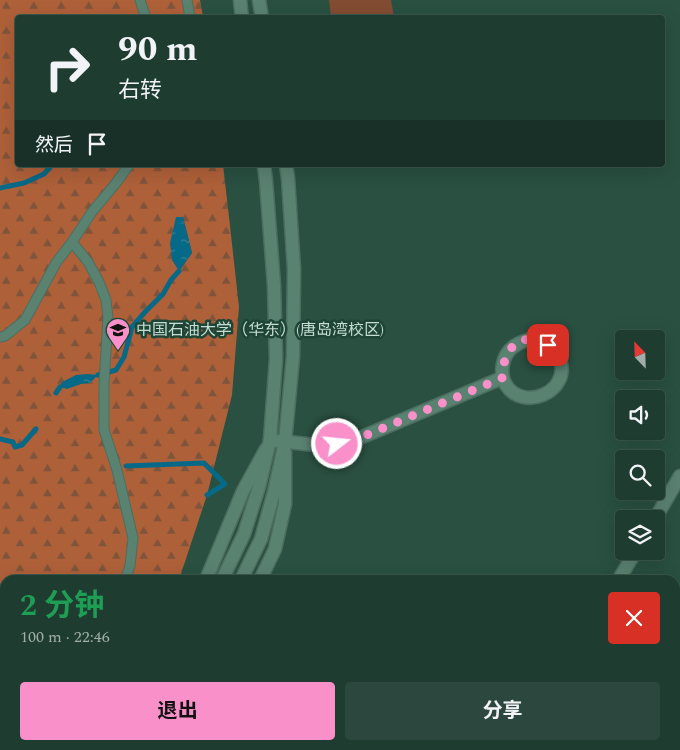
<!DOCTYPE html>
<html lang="zh">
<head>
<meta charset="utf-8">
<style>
	:root { --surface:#1f3c31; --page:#2c473d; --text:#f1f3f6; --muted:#a1adab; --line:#3c564d; --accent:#f990ca }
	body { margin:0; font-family:Spectral,"Noto Sans SC",serif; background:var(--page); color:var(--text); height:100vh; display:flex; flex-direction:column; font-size:19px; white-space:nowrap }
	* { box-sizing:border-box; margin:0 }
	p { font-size:16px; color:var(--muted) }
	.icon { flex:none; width:28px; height:28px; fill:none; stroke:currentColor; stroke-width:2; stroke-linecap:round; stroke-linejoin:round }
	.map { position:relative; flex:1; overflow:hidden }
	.side { position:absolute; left:0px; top:575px; width:680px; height:175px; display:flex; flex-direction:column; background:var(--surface); border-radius:15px 15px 0 0; box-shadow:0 5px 20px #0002,0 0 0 1px var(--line) }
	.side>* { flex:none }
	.top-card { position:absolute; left:15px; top:15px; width:650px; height:152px; border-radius:5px; box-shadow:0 5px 20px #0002,0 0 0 1px var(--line); background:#1f3c31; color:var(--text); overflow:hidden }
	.needle { width:32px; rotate:337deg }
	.fabs { position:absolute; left:615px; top:330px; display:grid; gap:10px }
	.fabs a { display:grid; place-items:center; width:50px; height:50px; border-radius:5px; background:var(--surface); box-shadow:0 5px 20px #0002,0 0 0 1px var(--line); font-size:25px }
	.pin { position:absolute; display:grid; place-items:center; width:42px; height:42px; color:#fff; margin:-21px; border-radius:10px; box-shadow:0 2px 8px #0006 }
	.me { position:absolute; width:55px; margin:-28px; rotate:74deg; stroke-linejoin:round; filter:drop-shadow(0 0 4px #0008) }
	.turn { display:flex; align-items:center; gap:18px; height:105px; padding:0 20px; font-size:22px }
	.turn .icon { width:65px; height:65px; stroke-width:2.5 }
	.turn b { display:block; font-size:35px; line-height:42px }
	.then { display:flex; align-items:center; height:48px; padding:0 20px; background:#0003; gap:10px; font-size:19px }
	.round { display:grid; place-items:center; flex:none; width:52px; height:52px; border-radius:5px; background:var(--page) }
	.head { display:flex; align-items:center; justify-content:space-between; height:85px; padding:0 20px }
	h1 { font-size:30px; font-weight:700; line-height:38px; color:#1e9e55 }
	.cta { display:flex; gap:10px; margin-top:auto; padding:10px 20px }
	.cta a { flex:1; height:58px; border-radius:5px; background:var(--accent); color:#111; font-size:20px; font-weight:700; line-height:58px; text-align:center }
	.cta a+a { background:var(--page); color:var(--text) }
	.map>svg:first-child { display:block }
	.green { fill:#824c32 }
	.forest { fill:url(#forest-firs); fill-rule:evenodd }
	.water { fill:url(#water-ripples) }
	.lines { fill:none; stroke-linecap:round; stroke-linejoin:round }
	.stream { stroke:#066987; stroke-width:5 }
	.service-casing { stroke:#4c6e61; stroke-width:11 }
	.minor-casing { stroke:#4c6e61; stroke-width:15 }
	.tertiary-casing { stroke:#4c6e61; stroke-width:15 }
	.secondary-casing { stroke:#4c6e61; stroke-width:15 }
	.service { stroke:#5a8271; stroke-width:9 }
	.minor { stroke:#5a8271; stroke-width:12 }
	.tertiary { stroke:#5a8271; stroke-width:12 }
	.secondary { stroke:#5a8271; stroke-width:12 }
	.route { stroke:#f990ca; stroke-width:9; stroke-dasharray:0 16.2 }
	.labels { text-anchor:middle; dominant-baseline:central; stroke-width:5; stroke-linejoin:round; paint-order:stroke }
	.poi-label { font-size:16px; fill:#c7dcd2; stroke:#1e4536; text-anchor:start }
</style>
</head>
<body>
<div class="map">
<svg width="680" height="750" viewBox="0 0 680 750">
	<defs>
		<pattern id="forest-firs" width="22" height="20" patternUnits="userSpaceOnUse" patternTransform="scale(1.25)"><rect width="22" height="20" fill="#ae6039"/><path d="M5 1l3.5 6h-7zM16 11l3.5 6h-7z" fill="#80543b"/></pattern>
		<pattern id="water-ripples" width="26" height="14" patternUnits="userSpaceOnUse" patternTransform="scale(1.25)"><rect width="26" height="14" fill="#066987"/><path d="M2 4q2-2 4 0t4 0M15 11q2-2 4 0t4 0" fill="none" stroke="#34859c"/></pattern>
	</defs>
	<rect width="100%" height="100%" fill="#295041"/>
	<!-- green -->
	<path class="green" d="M 329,0 L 391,0 L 394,17 L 331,17 Z"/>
	<!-- forest -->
	<path class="forest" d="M 0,0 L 200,0 L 203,17 L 18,18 L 18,165 L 223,165 L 228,208 L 239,307 L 232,395 L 207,495 L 179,580 L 5,580 L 5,720 L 0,717 ZM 183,217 L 192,253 L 180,270 L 172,260 Z
		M 23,745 L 83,745 L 80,750 L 27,750 Z"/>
	<!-- water -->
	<path class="water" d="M 176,217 L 183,217 L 192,253 L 179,271 L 172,260 L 170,243 Z
		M 87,374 L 98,375 L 90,383 L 81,384 L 67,389 L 60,387 L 62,382 L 76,375 Z"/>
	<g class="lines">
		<!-- stream -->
		<path class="stream" d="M 0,188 L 24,183 L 44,174 L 52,165
			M 98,375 L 116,370 L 124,357 L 132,327 L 145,312 L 163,294 L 171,280 L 179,271
			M 56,393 L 60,387
			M 0,439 L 13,442 L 15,447 L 22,445 L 36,429
			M 126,466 L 204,463 L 225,484 L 207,495"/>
		<!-- service casing -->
		<g class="service-casing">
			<path id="service" d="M 140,0 L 146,18
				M 187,0 L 190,18
				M 0,337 L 5,336 L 25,320 L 56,263 L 72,242
				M 125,580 L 130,566 L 133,538 L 117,470 L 104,430 L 104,383 L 108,318 L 106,300 L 99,282 L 88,262 L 72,242 L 92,212 L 116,183 L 129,165
				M 0,684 L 5,691
				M 0,727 L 5,721
				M 0,737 L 5,742
				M 9,745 L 14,750"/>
		</g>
		<!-- minor casing -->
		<g class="minor-casing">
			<path id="minor" d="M 530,339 C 544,342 554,346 560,360 C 571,392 523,412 506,385 C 499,374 502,355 513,347 C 518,343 524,341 530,339 Z
				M 270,440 L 324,446 L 350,442 L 502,378
				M 655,519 L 680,476
				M 620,580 L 619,579 L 636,551
				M 675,616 L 680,619
				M 675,661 L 680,665
				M 457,750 L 460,745"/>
		</g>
		<!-- tertiary casing -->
		<g class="tertiary-casing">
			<path id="tertiary" d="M 206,580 L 243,491 L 266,449
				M 260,580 L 275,549 L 285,504 L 285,452
				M 112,750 L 115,745
				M 169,750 L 171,745"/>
		</g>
		<!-- secondary casing -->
		<g class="secondary-casing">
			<path id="secondary" d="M 240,0 L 242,18
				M 259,0 L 262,18
				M 222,580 L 244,534 L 259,487 L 270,440 L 276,359 L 274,285 L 266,181 L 264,165
				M 241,580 L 261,539 L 274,492 L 285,442 L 293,357 L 294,269 L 288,178 L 286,165
				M 134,750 L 136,745
				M 153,750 L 156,745"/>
		</g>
		<!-- service -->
		<use href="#service" class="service"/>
		<!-- minor -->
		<use href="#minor" class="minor"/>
		<!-- tertiary -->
		<use href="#tertiary" class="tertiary"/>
		<!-- secondary -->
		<use href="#secondary" class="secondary"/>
	</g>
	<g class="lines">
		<!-- route -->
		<path class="route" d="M 337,444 L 350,442 L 502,378 C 503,360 508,342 529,339 C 536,339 543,343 548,345"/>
	</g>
	<!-- icons -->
	<defs>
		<g id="university-pin" transform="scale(1.25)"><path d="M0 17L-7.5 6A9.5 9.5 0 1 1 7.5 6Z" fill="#f990ca" stroke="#1e4536"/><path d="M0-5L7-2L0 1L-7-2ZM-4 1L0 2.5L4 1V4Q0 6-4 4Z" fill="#111"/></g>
	</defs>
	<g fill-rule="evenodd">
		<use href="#university-pin" x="118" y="330"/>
	</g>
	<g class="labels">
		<!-- poi labels -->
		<g class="poi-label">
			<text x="136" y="330">中国石油大学（华东）(唐岛湾校区)</text>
		</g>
	</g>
</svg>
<div class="fabs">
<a><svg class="needle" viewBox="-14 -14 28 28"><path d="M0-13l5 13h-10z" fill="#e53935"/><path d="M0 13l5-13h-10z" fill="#a1adab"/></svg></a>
<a><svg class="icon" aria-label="sound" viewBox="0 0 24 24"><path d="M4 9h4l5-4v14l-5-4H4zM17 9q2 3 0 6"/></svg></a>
<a><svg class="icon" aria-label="search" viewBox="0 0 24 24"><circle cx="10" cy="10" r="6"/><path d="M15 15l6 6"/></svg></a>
<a><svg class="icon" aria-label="layers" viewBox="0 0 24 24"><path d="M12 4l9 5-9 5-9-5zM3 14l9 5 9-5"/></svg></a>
</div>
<div class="pin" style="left:548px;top:345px;background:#d93025"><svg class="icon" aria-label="arrive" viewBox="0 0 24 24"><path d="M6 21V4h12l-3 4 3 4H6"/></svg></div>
<svg class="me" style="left:337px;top:444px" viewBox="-20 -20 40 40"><circle r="17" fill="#f990ca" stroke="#fff" stroke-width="3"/><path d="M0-11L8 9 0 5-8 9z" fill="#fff"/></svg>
<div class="top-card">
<div class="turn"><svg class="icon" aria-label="right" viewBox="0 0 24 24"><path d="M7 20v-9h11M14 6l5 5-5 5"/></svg><div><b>90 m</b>右转</div></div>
<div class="then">然后<svg class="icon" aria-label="arrive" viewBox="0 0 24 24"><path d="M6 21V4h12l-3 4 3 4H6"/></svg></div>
</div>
<section class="side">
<div class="head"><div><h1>2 分钟</h1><p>100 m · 22:46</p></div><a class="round" style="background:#d93025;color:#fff"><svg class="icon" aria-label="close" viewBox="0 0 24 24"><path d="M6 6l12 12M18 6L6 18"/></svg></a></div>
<div class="cta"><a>退出</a><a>分享</a></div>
</section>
</div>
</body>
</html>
